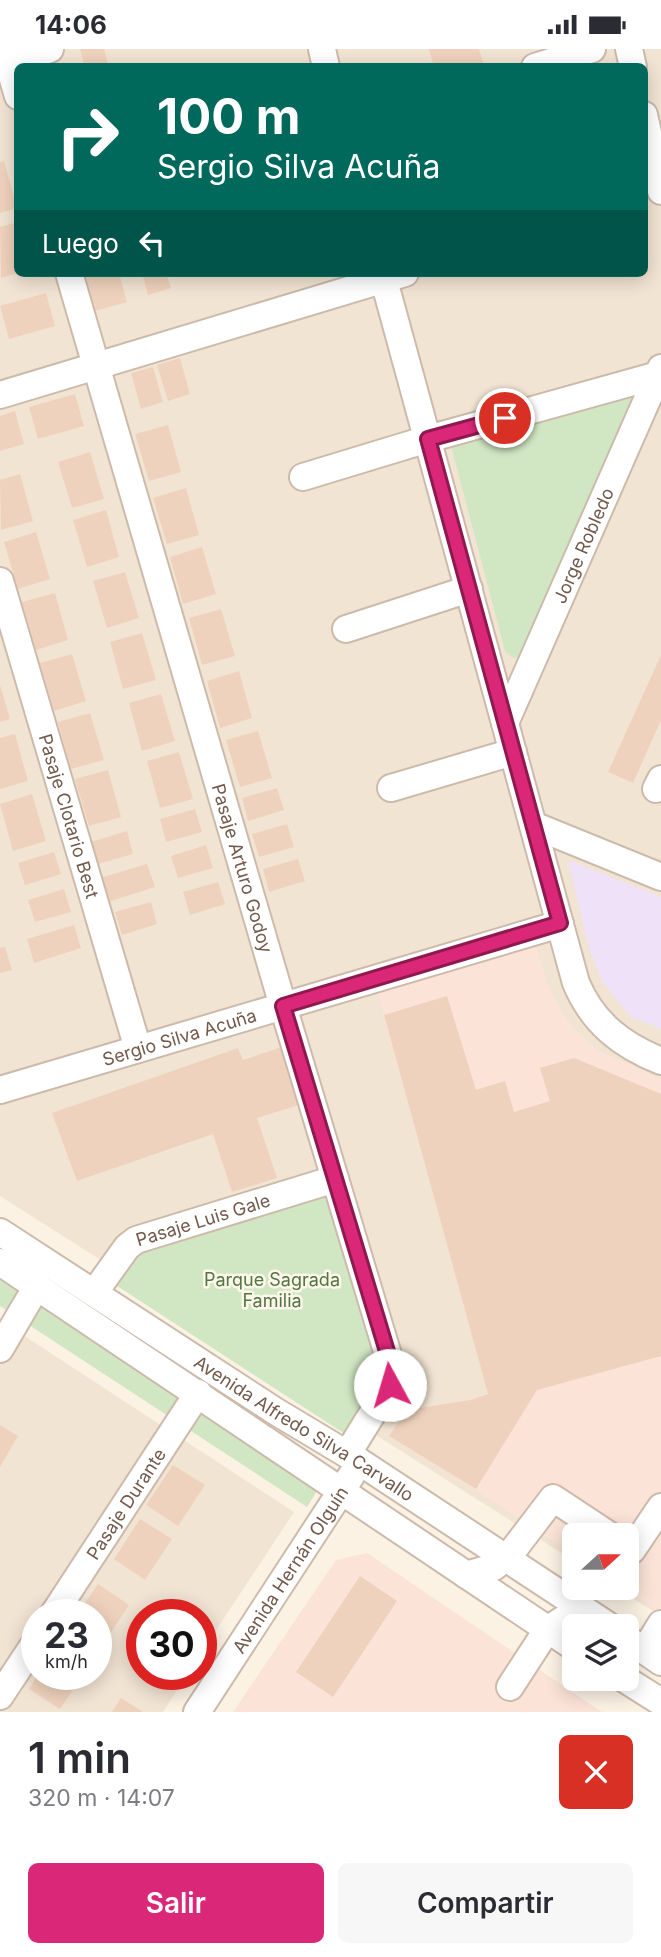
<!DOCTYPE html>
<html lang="es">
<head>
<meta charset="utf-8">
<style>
	:root { --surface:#fff; --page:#f7f7f7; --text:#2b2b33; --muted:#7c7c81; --accent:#db2777 }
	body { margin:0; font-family:Inter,sans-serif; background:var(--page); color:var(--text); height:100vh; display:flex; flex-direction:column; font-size:26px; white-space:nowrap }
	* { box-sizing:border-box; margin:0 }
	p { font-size:23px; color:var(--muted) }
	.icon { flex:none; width:38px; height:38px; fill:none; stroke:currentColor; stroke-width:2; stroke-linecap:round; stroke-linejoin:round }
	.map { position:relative; height:1663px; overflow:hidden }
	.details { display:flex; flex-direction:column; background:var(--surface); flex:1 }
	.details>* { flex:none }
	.guide { position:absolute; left:14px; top:14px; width:634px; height:214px; border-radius:10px; box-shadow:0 4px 18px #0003; background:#00695c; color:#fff; overflow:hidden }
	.needle { width:46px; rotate:69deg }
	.buttons { position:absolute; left:562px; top:1474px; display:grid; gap:14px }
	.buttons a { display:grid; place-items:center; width:77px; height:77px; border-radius:10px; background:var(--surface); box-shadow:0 4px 18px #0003; font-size:35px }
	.speed { position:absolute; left:21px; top:1550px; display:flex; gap:14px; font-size:35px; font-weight:700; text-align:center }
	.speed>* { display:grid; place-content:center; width:91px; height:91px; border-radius:50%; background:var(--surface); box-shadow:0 4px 18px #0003; line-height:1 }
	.speed small { font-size:18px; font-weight:400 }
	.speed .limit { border:10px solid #d22; background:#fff; color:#111 }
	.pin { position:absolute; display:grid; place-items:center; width:60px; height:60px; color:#fff; margin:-30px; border:4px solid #fff; border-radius:50%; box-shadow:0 2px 7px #0007 }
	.me { position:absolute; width:77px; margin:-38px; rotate:354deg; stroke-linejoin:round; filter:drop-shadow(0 0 5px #0008) }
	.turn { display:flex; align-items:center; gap:24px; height:147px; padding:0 28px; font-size:32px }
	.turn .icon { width:91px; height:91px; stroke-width:2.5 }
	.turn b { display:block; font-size:49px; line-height:60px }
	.then { display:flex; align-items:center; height:66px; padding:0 28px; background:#0003; gap:14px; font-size:26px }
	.round { display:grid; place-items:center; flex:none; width:74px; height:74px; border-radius:10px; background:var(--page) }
	.head { display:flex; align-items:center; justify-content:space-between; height:119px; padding:0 28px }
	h1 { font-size:42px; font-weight:600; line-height:52px }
	.cta { display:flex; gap:14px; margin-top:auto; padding:14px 28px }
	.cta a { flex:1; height:80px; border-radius:10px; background:var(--accent); color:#fff; font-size:28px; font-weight:600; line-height:80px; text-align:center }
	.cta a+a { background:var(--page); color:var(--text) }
	.status { display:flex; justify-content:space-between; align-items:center; height:49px; padding:0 35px; background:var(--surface); direction:ltr }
	.status svg { height:19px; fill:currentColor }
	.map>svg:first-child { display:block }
	.residential { fill:#f2e4d3; fill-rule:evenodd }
	.commercial { fill:#fbe3d8 }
	.education { fill:#efe1f7 }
	.green { fill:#d1e7c3 }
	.building { fill:#efd2bd }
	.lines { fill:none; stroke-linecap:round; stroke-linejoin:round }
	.minor-casing { stroke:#ccbaab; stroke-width:30 }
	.minor { stroke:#fff; stroke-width:26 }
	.route-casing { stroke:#8e194d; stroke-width:18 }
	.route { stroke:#db2777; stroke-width:12 }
	.labels { text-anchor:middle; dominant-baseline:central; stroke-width:5; stroke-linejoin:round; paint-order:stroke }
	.street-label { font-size:18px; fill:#72594b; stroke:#fef6ea }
	.park-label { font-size:18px; fill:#527743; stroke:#fef6ea }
</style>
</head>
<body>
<div class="status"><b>14:06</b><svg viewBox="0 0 49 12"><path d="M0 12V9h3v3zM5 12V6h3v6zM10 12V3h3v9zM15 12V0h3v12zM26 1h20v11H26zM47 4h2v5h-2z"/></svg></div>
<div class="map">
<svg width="661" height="1663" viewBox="0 0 661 1663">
	<rect width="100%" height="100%" fill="#fbf2e4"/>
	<!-- residential -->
	<path class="residential" d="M 0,0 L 661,0 L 661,1567 L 615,1538 L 626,1538 L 626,1486 L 574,1486 L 574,1512 L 0,1147 ZM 18,18 L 644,18 L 644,224 L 18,224 Z
		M 0,1271 L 294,1463 L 201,1604 L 201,1566 L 142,1566 L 142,1626 L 187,1626 L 163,1663 L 0,1663 ZM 37,1566 L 96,1566 L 96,1626 L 37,1626 Z"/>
	<!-- commercial -->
	<path class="commercial" d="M 535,895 L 550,941 L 562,963 L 577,983 L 597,1001 L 661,1030 L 661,1564 L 623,1538 L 626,1538 L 626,1486 L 574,1486 L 574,1506 L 429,1410 L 389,1387 L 407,1361 L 470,1351 L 488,1344 L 377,942 Z
		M 367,1504 L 602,1663 L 233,1663 L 336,1511 Z"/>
	<!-- education -->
	<path class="education" d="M 568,811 L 661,848 L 661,980 L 631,968 L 603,934 L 589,899 Z"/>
	<!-- green -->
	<path class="green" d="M 629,339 L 638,347 L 521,610 L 512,608 L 505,602 L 450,393 Z
		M 329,1137 L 380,1318 L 381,1334 L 345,1385 L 111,1233 L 135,1199 Z
		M 0,1223 L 322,1434 L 307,1458 L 0,1257 Z"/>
	<!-- building -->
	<path class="building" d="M 80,0 L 104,0 L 109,18 L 85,18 Z
		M 429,0 L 479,0 L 484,16 L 434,18 Z
		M 4,112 L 17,159 L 0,164 L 0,113 Z
		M 18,173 L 18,224 L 1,229 L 0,178 Z
		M 84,224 L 119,224 L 127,253 L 95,262 Z
		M 142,224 L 166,224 L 171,239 L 148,246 Z
		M 46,244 L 55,277 L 9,290 L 0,257 Z
		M 180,309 L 190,345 L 168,352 L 157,316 Z
		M 153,318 L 163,353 L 141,360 L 131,324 Z
		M 75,345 L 84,377 L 38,390 L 29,358 Z
		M 15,362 L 24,395 L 0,402 L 0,367 Z
		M 168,376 L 181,423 L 149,432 L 135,385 Z
		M 90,403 L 104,450 L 72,459 L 58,413 Z
		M 20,425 L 33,472 L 1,481 L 0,431 Z
		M 186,439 L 199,486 L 167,495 L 153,449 Z
		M 106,461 L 119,508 L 87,518 L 73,471 Z
		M 36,483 L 50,530 L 18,540 L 4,493 Z
		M 202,498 L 216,545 L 183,555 L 170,508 Z
		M 125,523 L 139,569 L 107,579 L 93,532 Z
		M 55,544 L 68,591 L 36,601 L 22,553 Z
		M 221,560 L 235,607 L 202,616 L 189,569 Z
		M 142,584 L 156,631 L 123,640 L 110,593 Z
		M 72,605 L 86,652 L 54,662 L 40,614 Z
		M 661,606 L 661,671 L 633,734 L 608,723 Z
		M 239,622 L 252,669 L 220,679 L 207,632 Z
		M 0,636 L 10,670 L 0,673 Z
		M 161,645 L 175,692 L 142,702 L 129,654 Z
		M 90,664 L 104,711 L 71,720 L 58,673 Z
		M 258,682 L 272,729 L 240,738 L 226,691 Z
		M 15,685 L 28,732 L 0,740 L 0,689 Z
		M 179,703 L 193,750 L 160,759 L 147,712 Z
		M 108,721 L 121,768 L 89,777 L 75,730 Z
		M 277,739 L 284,761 L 248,772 L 242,749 Z
		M 32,745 L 46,792 L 13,802 L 0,755 Z
		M 195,760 L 202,783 L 166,793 L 160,770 Z
		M 287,775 L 294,798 L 259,808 L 252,785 Z
		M 127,782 L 133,805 L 98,815 L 91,793 Z
		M 206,796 L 213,819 L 178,829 L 171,807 Z
		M 54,803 L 61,825 L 25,836 L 18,814 Z
		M 298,810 L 305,832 L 269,843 L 263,820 Z
		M 147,815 L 155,838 L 108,853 L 100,829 Z
		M 218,833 L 225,855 L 190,866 L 183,843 Z
		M 64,840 L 71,863 L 35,873 L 28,851 Z
		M 151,853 L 157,875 L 122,886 L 115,863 Z
		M 74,876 L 81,899 L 34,914 L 27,890 Z
		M 5,898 L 12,921 L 0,924 L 0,899 Z
		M 447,947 L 476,1041 L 505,1032 L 514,1063 L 550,1052 L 540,1019 L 574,1009 L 661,1045 L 661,1307 L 537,1341 L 476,1440 L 389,1387 L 407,1361 L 470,1351 L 488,1345 L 384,966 Z
		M 282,998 L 302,1055 L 257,1069 L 277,1129 L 232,1143 L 213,1085 L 77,1132 L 52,1064 L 238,999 L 243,1011 Z
		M 0,1376 L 18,1387 L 0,1418 Z
		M 173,1416 L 205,1436 L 178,1477 L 146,1456 Z
		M 140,1470 L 172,1490 L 145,1531 L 114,1510 Z
		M 360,1527 L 397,1552 L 333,1648 L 296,1623 Z
		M 98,1535 L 129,1556 L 102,1597 L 96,1593 L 96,1566 L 77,1566 Z
		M 38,1626 L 83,1626 L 60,1660 L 29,1640 Z
		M 121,1649 L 143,1663 L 112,1663 Z"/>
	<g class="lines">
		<!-- minor casing -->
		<g class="minor-casing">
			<g id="minor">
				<path d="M 4,0 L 18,47"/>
				<path d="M 322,0 L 326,18"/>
				<path d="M 629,0 L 633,18"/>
				<path d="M 8,13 L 50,0"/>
				<path d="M 535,18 L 592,0"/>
				<path d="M 644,66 L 661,142"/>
				<path id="s1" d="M 69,224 L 283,957 L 392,1319 L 390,1336 L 348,1404"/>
				<path d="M 382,224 L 576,934 C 593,974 621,996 661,1012"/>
				<path d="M 0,346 L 405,224"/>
				<path d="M 303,428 L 428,390 L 658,326"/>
				<path id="s2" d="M 0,532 L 138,1000"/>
				<path d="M 346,580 L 469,540"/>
				<path id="s3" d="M 505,674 L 661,319"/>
				<path d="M 391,739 L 513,703"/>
				<path d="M 656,740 L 661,730"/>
				<path d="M 533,776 L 661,828"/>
				<path id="s4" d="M 0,1041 L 560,875"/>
				<path id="s5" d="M 0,1183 L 275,1362 L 360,1413 L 609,1577"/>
				<path d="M 0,1213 L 574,1598"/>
				<path id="s6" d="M 94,1244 L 127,1198 L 136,1191 L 335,1130"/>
				<path d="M 0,1300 L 37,1237"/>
				<path d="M 626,1497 L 632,1501 L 661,1458"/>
				<path d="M 466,1526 L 494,1518 L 511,1504 L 553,1449 L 609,1486"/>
				<path id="s7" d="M 53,1566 L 198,1344"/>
				<path d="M 626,1589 L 661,1613"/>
				<path d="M 645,1601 L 661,1575"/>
				<path d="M 623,1629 L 661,1653"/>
				<path d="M 510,1638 L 547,1581 L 582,1558"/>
				<path d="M 0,1647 L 37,1591"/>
				<path id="s8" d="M 197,1663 L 351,1427"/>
			</g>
		</g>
		<!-- minor -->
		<use href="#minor" class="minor"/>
	</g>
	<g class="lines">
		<!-- route casing -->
		<g class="route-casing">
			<path id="route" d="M 390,1336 L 392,1319 L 283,957 L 560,874 L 428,390 L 505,369"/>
		</g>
		<!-- route -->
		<use href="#route" class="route"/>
	</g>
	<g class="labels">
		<!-- street labels -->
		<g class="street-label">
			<text stroke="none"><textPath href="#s3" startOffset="194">Jorge Robledo</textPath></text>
			<text stroke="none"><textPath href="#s2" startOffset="245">Pasaje Clotario Best</textPath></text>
			<text stroke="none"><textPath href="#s1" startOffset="620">Pasaje Arturo Godoy</textPath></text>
			<text stroke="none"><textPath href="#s4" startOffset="187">Sergio Silva Acuña</textPath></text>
			<text stroke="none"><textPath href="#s6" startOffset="138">Pasaje Luis Gale</textPath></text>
			<text stroke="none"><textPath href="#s5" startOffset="362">Avenida Alfredo Silva Carvallo</textPath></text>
			<text stroke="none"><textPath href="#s7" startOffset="133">Pasaje Durante</textPath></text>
			<text stroke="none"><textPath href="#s8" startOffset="170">Avenida Hernán Olguín</textPath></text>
		</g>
		<!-- park labels -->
		<g class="park-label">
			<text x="272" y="1230">Parque Sagrada<tspan x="272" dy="21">Familia</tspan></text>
		</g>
	</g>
</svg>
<div class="buttons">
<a><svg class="needle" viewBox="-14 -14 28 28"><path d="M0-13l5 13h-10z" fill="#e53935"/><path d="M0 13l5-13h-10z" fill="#7c7c81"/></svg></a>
<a><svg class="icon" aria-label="layers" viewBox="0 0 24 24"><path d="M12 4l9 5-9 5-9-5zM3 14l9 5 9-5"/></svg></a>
</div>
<div class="speed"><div>23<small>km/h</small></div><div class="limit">30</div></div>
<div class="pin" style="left:505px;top:369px;background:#d93025"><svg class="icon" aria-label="arrive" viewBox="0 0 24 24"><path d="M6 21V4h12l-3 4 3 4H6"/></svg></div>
<svg class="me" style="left:390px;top:1336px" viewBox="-20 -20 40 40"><circle r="19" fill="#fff"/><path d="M0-13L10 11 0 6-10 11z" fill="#db2777"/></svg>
<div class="guide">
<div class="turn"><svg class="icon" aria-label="right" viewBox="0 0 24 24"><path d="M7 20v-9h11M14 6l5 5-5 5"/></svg><div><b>100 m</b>Sergio Silva Acuña</div></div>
<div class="then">Luego<svg class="icon" aria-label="left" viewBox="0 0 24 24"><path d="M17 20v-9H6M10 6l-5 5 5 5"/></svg></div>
</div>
</div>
<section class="details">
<div class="head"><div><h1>1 min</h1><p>320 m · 14:07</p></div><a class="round" style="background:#d93025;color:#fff"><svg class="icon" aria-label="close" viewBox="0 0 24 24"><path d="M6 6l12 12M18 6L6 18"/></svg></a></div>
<div class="cta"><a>Salir</a><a>Compartir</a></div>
</section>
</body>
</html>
